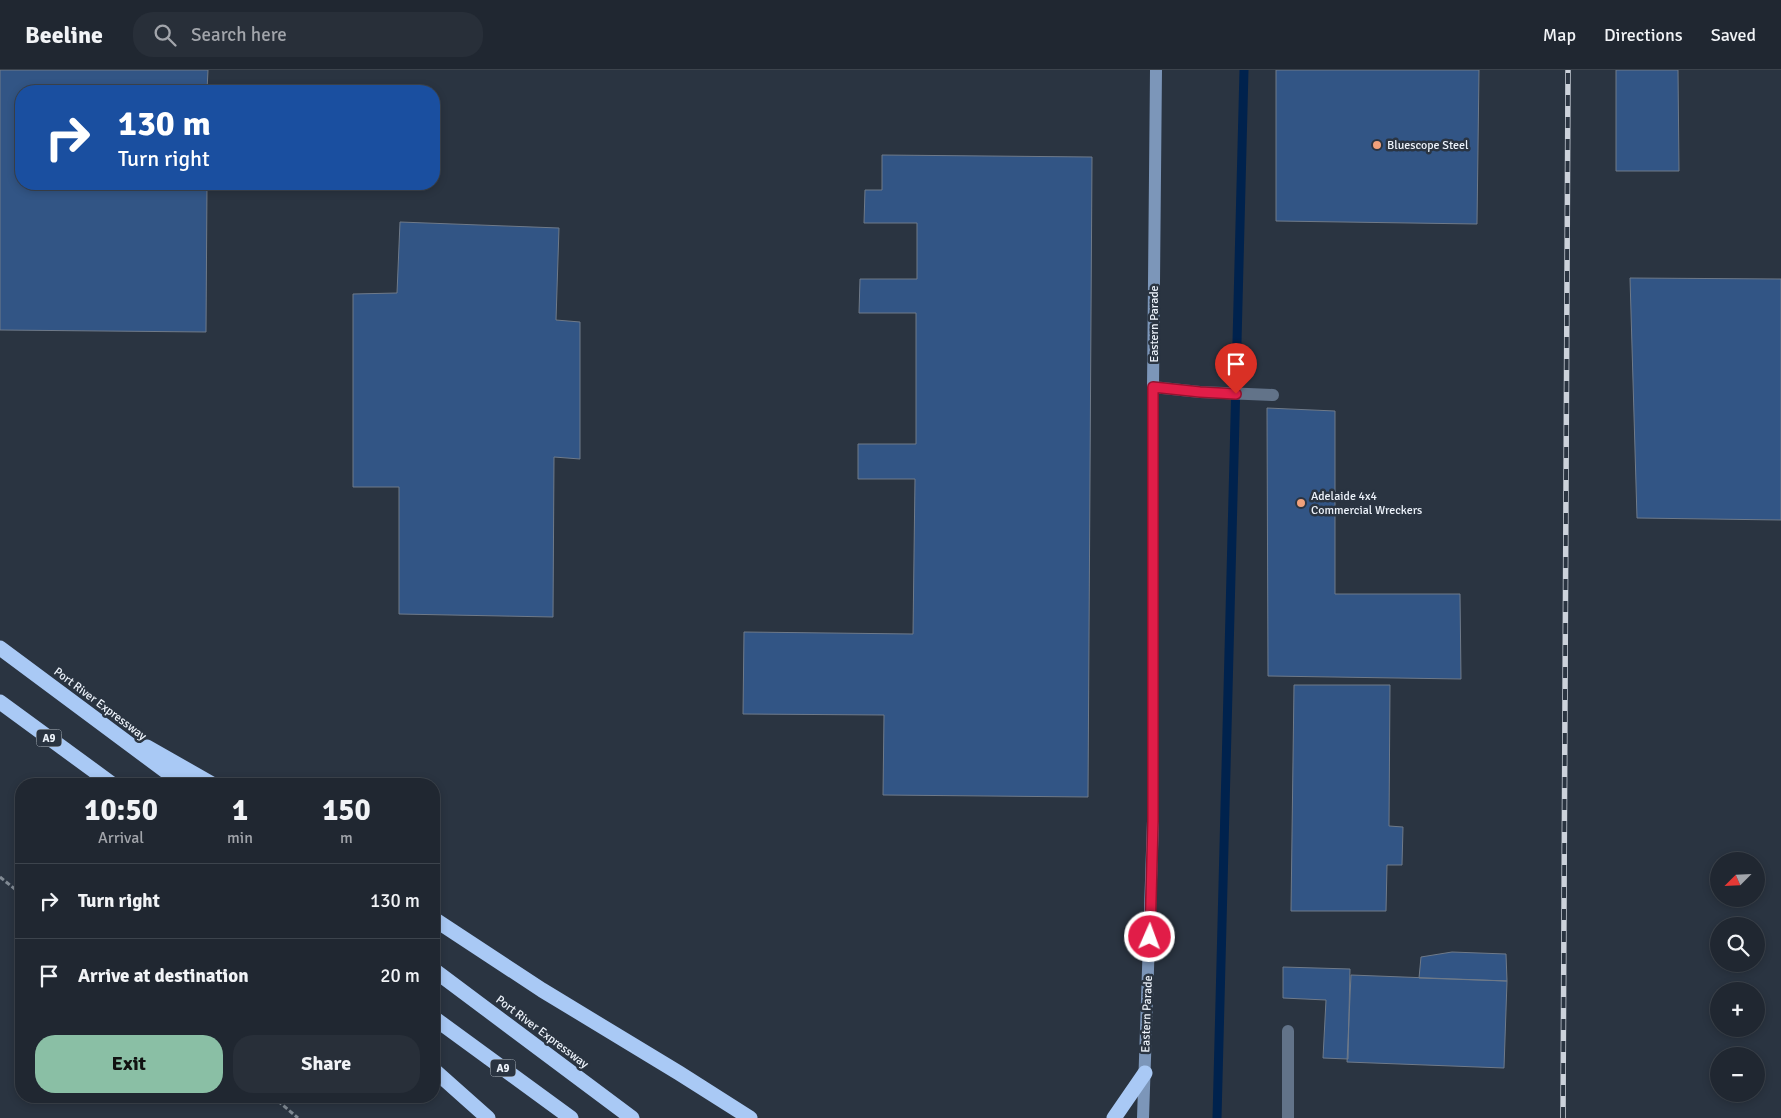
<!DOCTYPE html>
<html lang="en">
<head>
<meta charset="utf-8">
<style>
	:root { --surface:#202731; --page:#282f39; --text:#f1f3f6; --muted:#a2a5ab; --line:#3d444d; --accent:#8abfa5 }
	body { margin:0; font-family:Signika,sans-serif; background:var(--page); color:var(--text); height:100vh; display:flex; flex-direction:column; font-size:19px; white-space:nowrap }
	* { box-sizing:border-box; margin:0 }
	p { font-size:16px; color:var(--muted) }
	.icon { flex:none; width:28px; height:28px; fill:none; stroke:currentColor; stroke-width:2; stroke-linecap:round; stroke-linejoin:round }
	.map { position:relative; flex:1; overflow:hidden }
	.drawer { position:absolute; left:15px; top:708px; width:425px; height:325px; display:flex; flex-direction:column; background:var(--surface); border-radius:20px; box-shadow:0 2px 8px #0003,0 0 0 1px var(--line) }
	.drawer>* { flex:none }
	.top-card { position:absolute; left:15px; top:15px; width:425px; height:105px; border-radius:20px; box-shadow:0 2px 8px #0003,0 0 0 1px var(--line); background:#1a4fa0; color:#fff; overflow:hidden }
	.needle { width:32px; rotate:246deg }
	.fabs { position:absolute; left:1710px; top:782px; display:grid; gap:10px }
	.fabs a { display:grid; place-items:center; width:55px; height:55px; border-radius:50%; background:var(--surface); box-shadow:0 2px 8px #0003,0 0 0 1px var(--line); font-size:25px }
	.pin { position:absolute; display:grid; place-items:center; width:42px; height:42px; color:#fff; margin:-51px -21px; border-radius:50% 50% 50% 0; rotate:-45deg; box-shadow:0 0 5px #0007 }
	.pin .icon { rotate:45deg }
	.me { position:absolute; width:55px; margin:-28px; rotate:2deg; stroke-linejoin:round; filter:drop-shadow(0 0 4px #0008) }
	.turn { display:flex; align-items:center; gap:18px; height:105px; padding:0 20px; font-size:22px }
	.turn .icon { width:65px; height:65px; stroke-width:2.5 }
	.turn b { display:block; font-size:35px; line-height:42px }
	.eta { display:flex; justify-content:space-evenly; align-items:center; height:85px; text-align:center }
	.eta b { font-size:30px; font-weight:700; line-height:35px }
	.cta { display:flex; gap:10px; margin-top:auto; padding:10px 20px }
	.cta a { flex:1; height:58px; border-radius:20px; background:var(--accent); color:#111; font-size:20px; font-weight:700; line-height:58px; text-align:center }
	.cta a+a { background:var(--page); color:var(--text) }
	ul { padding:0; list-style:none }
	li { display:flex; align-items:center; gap:15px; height:75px; padding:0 20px; border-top:1px solid var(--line) }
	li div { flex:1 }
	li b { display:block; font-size:19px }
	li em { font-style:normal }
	header { display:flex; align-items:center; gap:30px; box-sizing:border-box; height:70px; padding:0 25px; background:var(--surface); border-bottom:1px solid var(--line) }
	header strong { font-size:24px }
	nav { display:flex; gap:28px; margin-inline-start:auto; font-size:18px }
	.search { width:350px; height:45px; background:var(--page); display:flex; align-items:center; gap:12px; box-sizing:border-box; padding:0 18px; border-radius:20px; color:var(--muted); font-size:19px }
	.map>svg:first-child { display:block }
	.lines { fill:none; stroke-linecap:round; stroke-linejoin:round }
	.stream { stroke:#00224d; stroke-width:9 }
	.building { fill:#325585; stroke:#6f7a89 }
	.path { stroke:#818a94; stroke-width:3; stroke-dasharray:5 2.5; stroke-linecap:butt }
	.lane { stroke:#627389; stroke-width:12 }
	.secondary { stroke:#7c96b9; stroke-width:12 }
	.highway { stroke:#a9c9f5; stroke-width:15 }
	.rail-casing { stroke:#ccd2db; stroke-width:5.5 }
	.rail { stroke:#2a3441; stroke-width:4; stroke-dasharray:11; stroke-linecap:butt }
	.route-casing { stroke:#92132f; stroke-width:12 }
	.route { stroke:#e11d48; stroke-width:9 }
	.poi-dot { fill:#f1a17b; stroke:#2a3441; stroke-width:2 }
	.labels { text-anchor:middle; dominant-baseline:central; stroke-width:5; stroke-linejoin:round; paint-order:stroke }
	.shield { fill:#2a3441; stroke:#b2bac3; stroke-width:1 }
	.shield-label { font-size:11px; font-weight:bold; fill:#edf3fb }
	.poi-label { font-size:12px; fill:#edf3fb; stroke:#2a3441; text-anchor:start }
	.street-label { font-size:12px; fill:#edf3fb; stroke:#2a3441 }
</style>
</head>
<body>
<header>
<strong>Beeline</strong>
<div class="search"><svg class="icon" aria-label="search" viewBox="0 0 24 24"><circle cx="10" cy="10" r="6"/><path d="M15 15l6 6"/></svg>Search here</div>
<nav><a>Map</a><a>Directions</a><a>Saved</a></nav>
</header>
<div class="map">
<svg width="1781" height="1048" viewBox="0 0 1781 1048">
	<rect width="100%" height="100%" fill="#2a3441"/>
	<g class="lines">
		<!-- stream -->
		<path class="stream" d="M 1217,1048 L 1244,0"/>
	</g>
	<!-- building -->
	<path class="building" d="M 0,0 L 208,0 L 207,21 L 21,21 L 21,114 L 207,114 L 206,262 L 0,260 Z
		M 1276,0 L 1479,0 L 1477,154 L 1276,151 Z
		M 1616,0 L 1678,0 L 1679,101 L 1616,101 Z
		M 882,85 L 1092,87 L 1088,727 L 883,725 L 884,645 L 743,644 L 744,562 L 913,564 L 915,409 L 858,409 L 858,374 L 916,374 L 916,243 L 859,243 L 860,209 L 917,209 L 917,153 L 864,153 L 865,120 L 882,120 Z
		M 400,152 L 559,158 L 556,250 L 580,252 L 580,389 L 554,387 L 553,547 L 399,544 L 399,417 L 353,417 L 353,224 L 397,223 Z
		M 1630,208 L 1781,209 L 1781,450 L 1637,448 Z
		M 1267,338 L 1335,341 L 1335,524 L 1460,524 L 1461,609 L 1268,606 Z
		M 1294,615 L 1390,615 L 1389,756 L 1403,757 L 1402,795 L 1387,795 L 1386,841 L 1291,841 Z
		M 1452,882 L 1506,884 L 1507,911 L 1419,908 L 1421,887 Z
		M 1283,897 L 1350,899 L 1348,989 L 1323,988 L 1326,930 L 1283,928 Z
		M 1351,905 L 1507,911 L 1504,998 L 1347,992 Z"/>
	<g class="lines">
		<!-- path -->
		<path class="path" d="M 0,807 L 21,824
			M 272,1026 L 298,1048"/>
		<!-- lane -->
		<path class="lane" d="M 1153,317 L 1200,322 L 1273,325
			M 1288,1048 L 1288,961"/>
		<!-- secondary -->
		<path class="secondary" d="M 1143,1048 L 1153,751 L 1153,317 L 1156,0"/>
		<!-- highway -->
		<path class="highway" d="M 0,578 L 183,714
			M 0,632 L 112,714
			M 147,677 L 212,714
			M 434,849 L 542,920 L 679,1003 L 750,1048
			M 434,900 L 632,1048
			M 434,948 L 571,1048
			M 434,1000 L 488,1048
			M 1114,1048 L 1145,1003"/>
		<!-- rail casing -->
		<g class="rail-casing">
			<path id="rail" d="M 1563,1048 L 1568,0"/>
		</g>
		<!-- rail -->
		<use href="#rail" class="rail"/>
	</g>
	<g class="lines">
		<!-- route casing -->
		<g class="route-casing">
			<path id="route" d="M 1150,867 L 1153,751 L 1153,317 L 1200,322 L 1236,324"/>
		</g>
		<!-- route -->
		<use href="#route" class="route"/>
	</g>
	<!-- markers -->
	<g class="poi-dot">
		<circle cx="1377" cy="75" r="5"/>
		<circle cx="1301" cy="433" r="5"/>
	</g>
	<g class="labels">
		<!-- shield labels -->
		<g class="shield">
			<rect x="36.5" y="659.5" width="25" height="17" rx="4"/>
			<rect x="490.5" y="989.5" width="25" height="17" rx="4"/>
		</g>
		<g class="shield-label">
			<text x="49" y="668">A9</text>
			<text x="503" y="998">A9</text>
		</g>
		<!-- poi labels -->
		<g class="poi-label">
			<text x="1387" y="75">Bluescope Steel</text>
			<text x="1311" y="426">Adelaide 4x4<tspan x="1311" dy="14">Commercial Wreckers</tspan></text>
		</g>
		<!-- street labels -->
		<g class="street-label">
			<text transform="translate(1154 254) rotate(-90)">Eastern Parade</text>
			<text transform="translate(100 634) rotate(37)">Port River Expressway</text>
			<text transform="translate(1147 944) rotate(-88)">Eastern Parade</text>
			<text transform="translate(542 962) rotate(37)">Port River Expressway</text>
		</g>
	</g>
</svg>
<div class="fabs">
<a><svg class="needle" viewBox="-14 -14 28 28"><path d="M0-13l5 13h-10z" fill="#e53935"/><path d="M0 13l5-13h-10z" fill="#a2a5ab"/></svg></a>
<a><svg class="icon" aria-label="search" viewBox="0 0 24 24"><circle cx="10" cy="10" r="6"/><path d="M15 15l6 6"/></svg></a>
<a>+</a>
<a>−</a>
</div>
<div class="pin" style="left:1236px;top:324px;background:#d93025"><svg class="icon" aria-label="arrive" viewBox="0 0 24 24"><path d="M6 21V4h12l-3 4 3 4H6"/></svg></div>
<svg class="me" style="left:1150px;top:867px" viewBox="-20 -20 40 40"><circle r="17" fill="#e11d48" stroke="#fff" stroke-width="3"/><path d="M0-11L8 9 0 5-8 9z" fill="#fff"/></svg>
<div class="top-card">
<div class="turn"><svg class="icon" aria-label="right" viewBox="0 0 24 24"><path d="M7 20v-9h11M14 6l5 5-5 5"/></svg><div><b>130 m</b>Turn right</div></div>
</div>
<section class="drawer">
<div class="eta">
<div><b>10:50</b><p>Arrival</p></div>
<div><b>1</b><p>min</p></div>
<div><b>150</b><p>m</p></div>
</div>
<ul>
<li><svg class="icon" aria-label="right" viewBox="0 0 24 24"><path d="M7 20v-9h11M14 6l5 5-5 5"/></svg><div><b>Turn right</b></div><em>130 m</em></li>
<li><svg class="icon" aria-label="arrive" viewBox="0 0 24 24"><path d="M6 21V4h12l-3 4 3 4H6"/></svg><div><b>Arrive at destination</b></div><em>20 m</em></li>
</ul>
<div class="cta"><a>Exit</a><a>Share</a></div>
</section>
</div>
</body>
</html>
